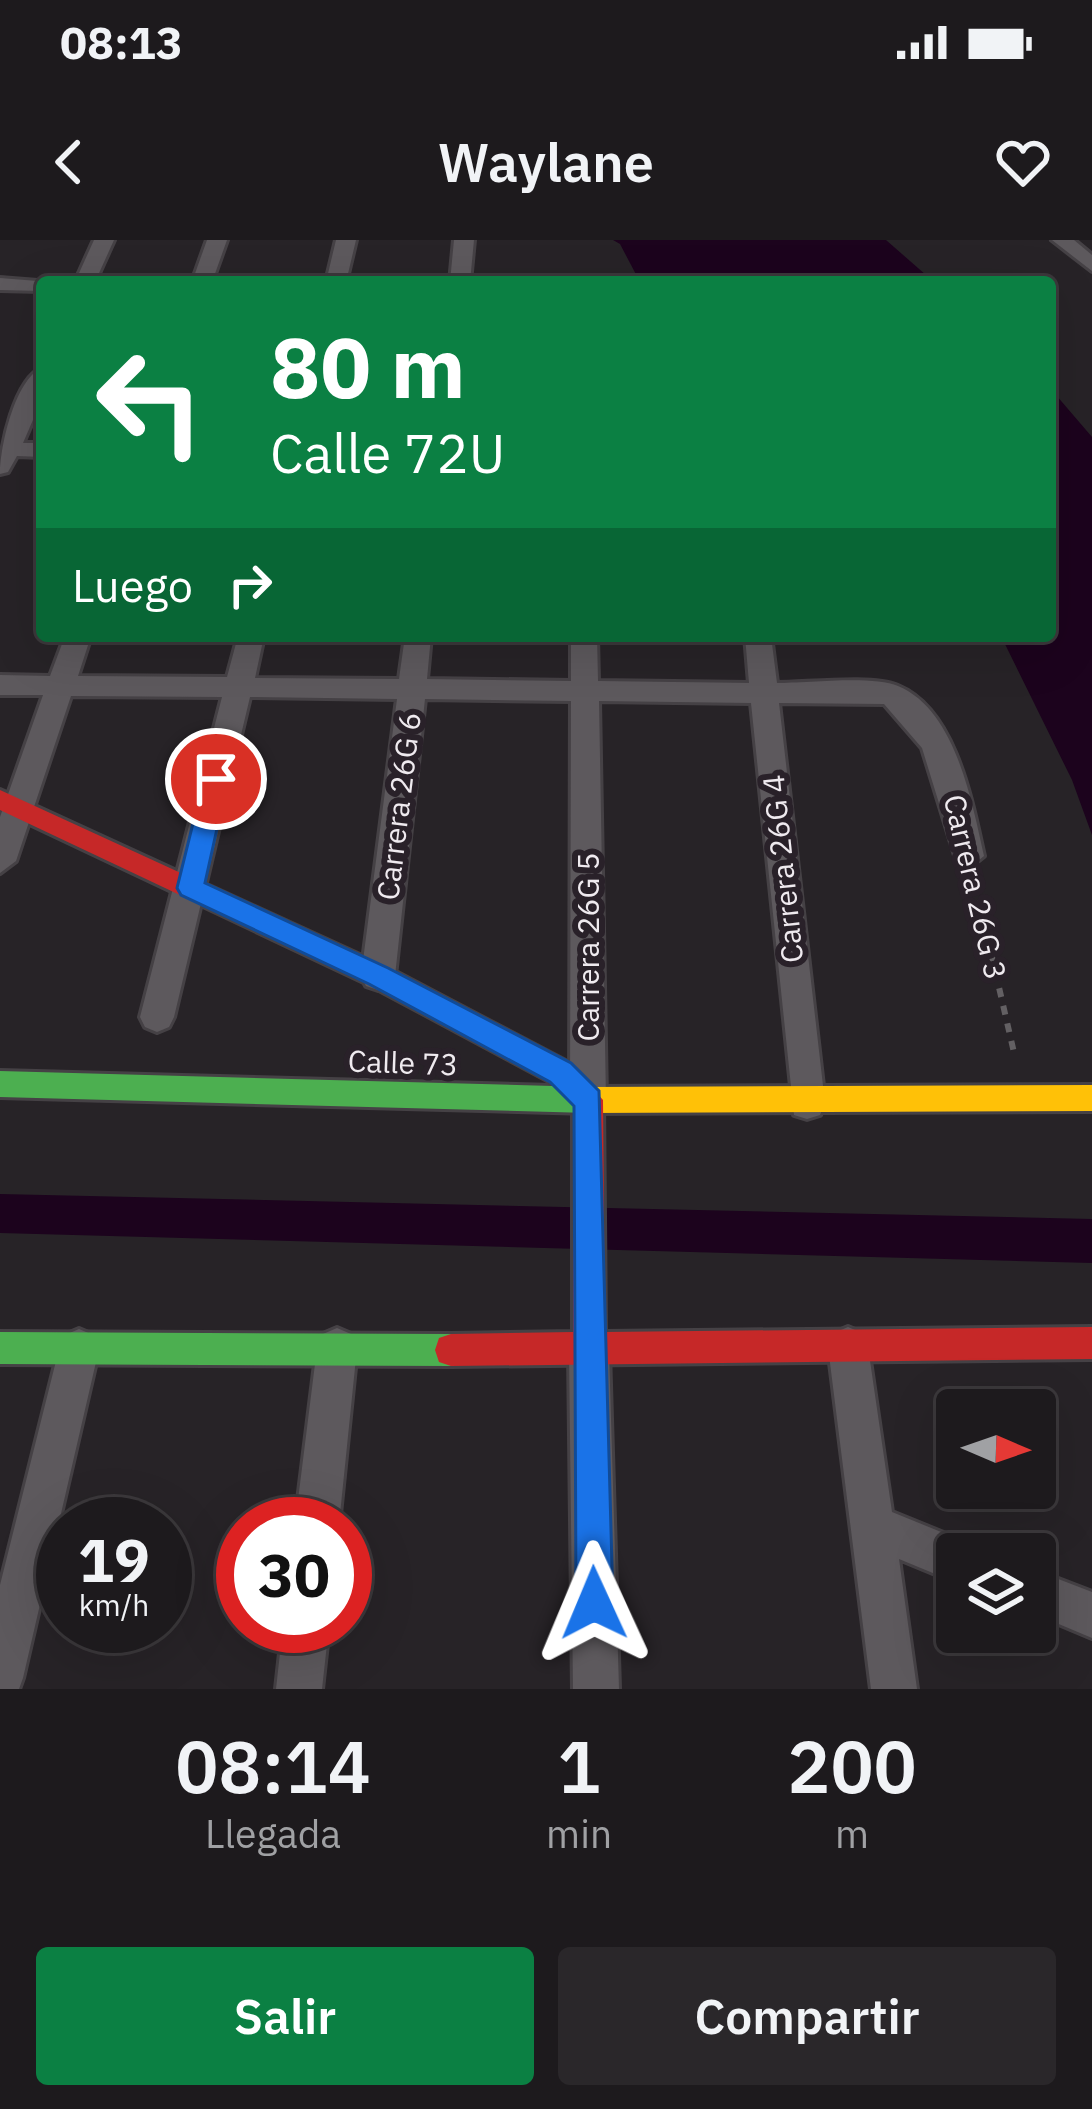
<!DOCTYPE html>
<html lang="es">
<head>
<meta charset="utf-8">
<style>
	:root { --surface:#1d1a1d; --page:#2a272a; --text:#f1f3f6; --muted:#a0a1a4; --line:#3b383b; --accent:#0b8043 }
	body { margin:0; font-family:"IBM Plex Sans",sans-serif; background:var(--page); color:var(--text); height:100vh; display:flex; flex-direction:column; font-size:45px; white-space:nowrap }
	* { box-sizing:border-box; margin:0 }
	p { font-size:39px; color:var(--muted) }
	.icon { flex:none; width:66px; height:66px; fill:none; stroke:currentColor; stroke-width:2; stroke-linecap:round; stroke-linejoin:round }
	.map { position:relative; height:1449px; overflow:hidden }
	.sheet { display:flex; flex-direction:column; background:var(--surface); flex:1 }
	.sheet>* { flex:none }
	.hud { position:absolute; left:36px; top:36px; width:1020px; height:366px; border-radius:12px; box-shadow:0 12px 48px #0002,0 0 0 3px var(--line); background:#0b8043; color:#fff; overflow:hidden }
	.needle { width:78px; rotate:92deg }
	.buttons { position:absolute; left:936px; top:1149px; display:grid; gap:24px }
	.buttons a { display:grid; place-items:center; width:120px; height:120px; border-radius:12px; background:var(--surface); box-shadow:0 12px 48px #0002,0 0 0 3px var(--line); font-size:60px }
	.speed { position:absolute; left:36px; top:1257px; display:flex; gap:24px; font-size:60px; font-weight:700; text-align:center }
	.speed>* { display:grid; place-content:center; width:156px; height:156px; border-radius:50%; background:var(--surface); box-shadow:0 12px 48px #0002,0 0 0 3px var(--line); line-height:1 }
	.speed small { font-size:30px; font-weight:400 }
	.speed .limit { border:18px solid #d22; background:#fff; color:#111 }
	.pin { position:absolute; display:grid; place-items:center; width:102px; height:102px; color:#fff; margin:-51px; border:6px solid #fff; border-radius:50%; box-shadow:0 3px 12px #0007 }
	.me { position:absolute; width:132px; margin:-66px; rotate:359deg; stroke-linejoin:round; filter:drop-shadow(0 0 9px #0008) }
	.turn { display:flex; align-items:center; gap:42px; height:252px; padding:0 36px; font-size:54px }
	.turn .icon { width:156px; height:156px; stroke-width:2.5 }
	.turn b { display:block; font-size:84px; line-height:102px }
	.then { display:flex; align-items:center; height:114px; padding:0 36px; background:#0003; gap:24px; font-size:45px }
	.eta { display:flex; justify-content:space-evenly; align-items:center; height:204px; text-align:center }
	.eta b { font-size:72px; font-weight:600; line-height:84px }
	.button { display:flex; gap:24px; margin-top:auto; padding:24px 36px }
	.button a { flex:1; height:138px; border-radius:12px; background:var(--accent); color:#fff; font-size:48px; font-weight:600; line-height:138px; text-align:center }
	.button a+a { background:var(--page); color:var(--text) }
	.status { display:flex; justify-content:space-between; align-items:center; height:84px; padding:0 60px; background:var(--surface); direction:ltr }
	.status svg { height:33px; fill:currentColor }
	header { display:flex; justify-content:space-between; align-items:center; height:156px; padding:0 36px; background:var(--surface); font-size:54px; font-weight:600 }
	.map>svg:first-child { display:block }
	.water { fill:#1c031d }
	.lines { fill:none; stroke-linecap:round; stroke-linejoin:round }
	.street-casing { stroke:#454145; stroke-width:6 }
	.fast-casing { stroke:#454145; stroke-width:6 }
	.slow-casing { stroke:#454145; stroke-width:6 }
	.jam-casing { stroke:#454145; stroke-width:6 }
	.path { stroke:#636063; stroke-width:6; stroke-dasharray:9 9; stroke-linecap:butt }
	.street { fill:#5d595d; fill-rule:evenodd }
	.fast { fill:#4caf50; fill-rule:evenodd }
	.slow { fill:#ffc107; fill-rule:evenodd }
	.jam { fill:#c62828; fill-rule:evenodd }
	.route { fill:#1a73e8; stroke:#114b97; stroke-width:3 }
	.labels { text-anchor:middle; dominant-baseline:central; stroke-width:12; stroke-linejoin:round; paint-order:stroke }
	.street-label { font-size:30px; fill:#efeaef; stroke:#292129 }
</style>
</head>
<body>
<div class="status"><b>08:13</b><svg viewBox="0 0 49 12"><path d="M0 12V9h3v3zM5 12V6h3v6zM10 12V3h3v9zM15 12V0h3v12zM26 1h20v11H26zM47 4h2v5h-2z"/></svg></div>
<header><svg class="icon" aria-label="back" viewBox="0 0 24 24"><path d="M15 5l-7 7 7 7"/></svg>Waylane<svg class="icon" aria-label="heart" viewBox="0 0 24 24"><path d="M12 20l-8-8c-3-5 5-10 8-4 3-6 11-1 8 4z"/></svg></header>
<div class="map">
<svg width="1092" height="1449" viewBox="0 0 1092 1449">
	<rect width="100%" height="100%" fill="#272327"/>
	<!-- water -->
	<path class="water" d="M 613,0 L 886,0 L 934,42 L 640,42 L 620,4 Z
		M 1050,148 L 1092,197 L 1092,595 L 1072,540 L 1001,396 L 1050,396 Z
		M 0,954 L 1092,979 L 1092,1023 L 0,993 Z"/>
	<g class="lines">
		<!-- street casing -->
		<g class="street-casing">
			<path id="street" d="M 94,0 L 114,0 L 95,42 L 75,42 Z
				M 207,0 L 227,0 L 212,42 L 192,42 Z
				M 336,0 L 356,0 L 346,42 L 326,42 Z
				M 454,0 L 474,0 L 470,42 L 450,42 Z
				M 1052,0 L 1074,0 L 1092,15 L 1092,31 Z
				M 0,38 L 50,42 L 42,42 L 42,51 L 0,50 Z
				M 42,128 L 42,159 L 23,203 L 42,203 L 42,217 L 17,216 L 8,232 L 0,234 C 0,207 15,139 42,128 Z
				M 65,396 L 91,396 L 78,436 L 227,437 L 238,396 L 264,396 L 255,438 L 399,439 L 405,396 L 431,396 L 427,439 L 571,441 L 571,396 L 597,396 L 598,441 L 749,443 L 745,396 L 771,396 L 777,443 C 807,443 873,435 898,446 C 956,470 972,563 984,616 L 969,628 L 958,625 L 922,508 L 884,464 L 779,463 L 825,863 L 820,875 L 807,879 L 794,875 L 751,463 L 599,461 L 606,860 L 601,871 L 588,876 L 575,871 L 570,860 L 571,461 L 425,459 L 395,736 L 390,746 L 378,750 L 366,746 L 361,736 L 397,459 L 250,457 L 174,777 L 169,787 L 157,792 L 145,787 L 140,777 L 222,457 L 71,456 L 16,621 L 0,633 L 0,577 L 43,455 L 0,455 L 0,435 L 50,436 Z
				M 848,1087 L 862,1093 L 868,1107 L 892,1272 L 973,1305 L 976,1314 L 957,1314 L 957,1343 L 899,1319 L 917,1449 L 871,1449 L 828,1107 L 834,1093 Z
				M 337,1088 L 351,1094 L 357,1108 L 339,1284 L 295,1284 L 317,1108 L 323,1094 Z
				M 79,1089 L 93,1095 L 99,1109 L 23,1438 L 19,1449 L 0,1449 L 0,1345 L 59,1109 L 65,1095 Z
				M 589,1091 L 603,1097 L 609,1111 L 619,1449 L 573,1449 L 569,1111 L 575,1097 Z
				M 1035,1330 L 1092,1352 L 1092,1398 L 1035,1374 Z
				M 283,1386 L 329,1386 L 322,1449 L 276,1449 Z"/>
		</g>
		<!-- fast casing -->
		<g class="fast-casing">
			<path id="fast" d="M 0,831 L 589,847 L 599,851 L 604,860 L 599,869 L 589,873 L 0,857 Z
				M 0,1092 L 451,1094 L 463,1098 L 467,1110 L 463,1122 L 451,1126 L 0,1124 Z"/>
		</g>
		<!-- slow casing -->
		<g class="slow-casing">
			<path id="slow" d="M 1092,845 L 1092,871 L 589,873 L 579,869 L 574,860 L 579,851 L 589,847 Z"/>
		</g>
		<!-- jam casing -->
		<g class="jam-casing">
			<path id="jam" d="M 0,550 L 388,728 L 571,824 L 603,860 L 605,1092 L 1092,1087 L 1092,1119 L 451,1126 L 439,1122 L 435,1110 L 439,1098 L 451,1094 L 573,1092 L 573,865 L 551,842 L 368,744 L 0,570 Z"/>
		</g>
		<!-- path -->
		<path class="path" d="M 975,643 L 1015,817"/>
		<!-- street -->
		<use href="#street" class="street"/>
		<!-- fast -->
		<use href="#fast" class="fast"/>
		<!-- slow -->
		<use href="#slow" class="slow"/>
		<!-- jam -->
		<use href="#jam" class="jam"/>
	</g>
	<!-- route -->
	<path class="route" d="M 216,530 L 228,539 L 205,643 L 388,728 L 571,823 L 599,851 L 613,1363 L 607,1376 L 594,1382 L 581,1376 L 576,1363 L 574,866 L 550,842 L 369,744 L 181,655 L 177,648 L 204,539 Z"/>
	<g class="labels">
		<!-- street labels -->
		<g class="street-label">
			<text transform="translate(398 566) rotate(-83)">Carrera 26G 6</text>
			<text transform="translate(782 629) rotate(-96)">Carrera 26G 4</text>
			<text transform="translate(976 647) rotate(77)">Carrera 26G 3</text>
			<text transform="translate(587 707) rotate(-90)">Carrera 26G 5</text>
			<text transform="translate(403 822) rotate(2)">Calle 73</text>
		</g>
	</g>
</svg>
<div class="buttons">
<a><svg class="needle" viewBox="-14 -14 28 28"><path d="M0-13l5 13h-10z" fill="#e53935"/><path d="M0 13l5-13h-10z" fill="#a0a1a4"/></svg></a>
<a><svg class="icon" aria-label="layers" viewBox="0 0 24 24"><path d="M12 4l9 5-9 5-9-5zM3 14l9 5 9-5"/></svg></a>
</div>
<div class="speed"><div>19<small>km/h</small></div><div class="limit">30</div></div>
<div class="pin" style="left:216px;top:539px;background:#d93025"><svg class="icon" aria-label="arrive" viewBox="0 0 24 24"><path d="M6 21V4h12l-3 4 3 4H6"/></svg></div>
<svg class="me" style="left:594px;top:1363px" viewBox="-20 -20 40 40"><path d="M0-17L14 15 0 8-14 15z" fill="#1a73e8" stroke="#fff" stroke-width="4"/></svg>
<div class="hud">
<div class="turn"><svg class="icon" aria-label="left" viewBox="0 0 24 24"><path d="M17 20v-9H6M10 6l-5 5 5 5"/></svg><div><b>80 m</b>Calle 72U</div></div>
<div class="then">Luego<svg class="icon" aria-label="right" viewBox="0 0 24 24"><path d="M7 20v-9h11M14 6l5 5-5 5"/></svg></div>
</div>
</div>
<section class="sheet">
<div class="eta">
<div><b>08:14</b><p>Llegada</p></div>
<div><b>1</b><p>min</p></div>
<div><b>200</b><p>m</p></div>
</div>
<div class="button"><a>Salir</a><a>Compartir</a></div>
</section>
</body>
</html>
